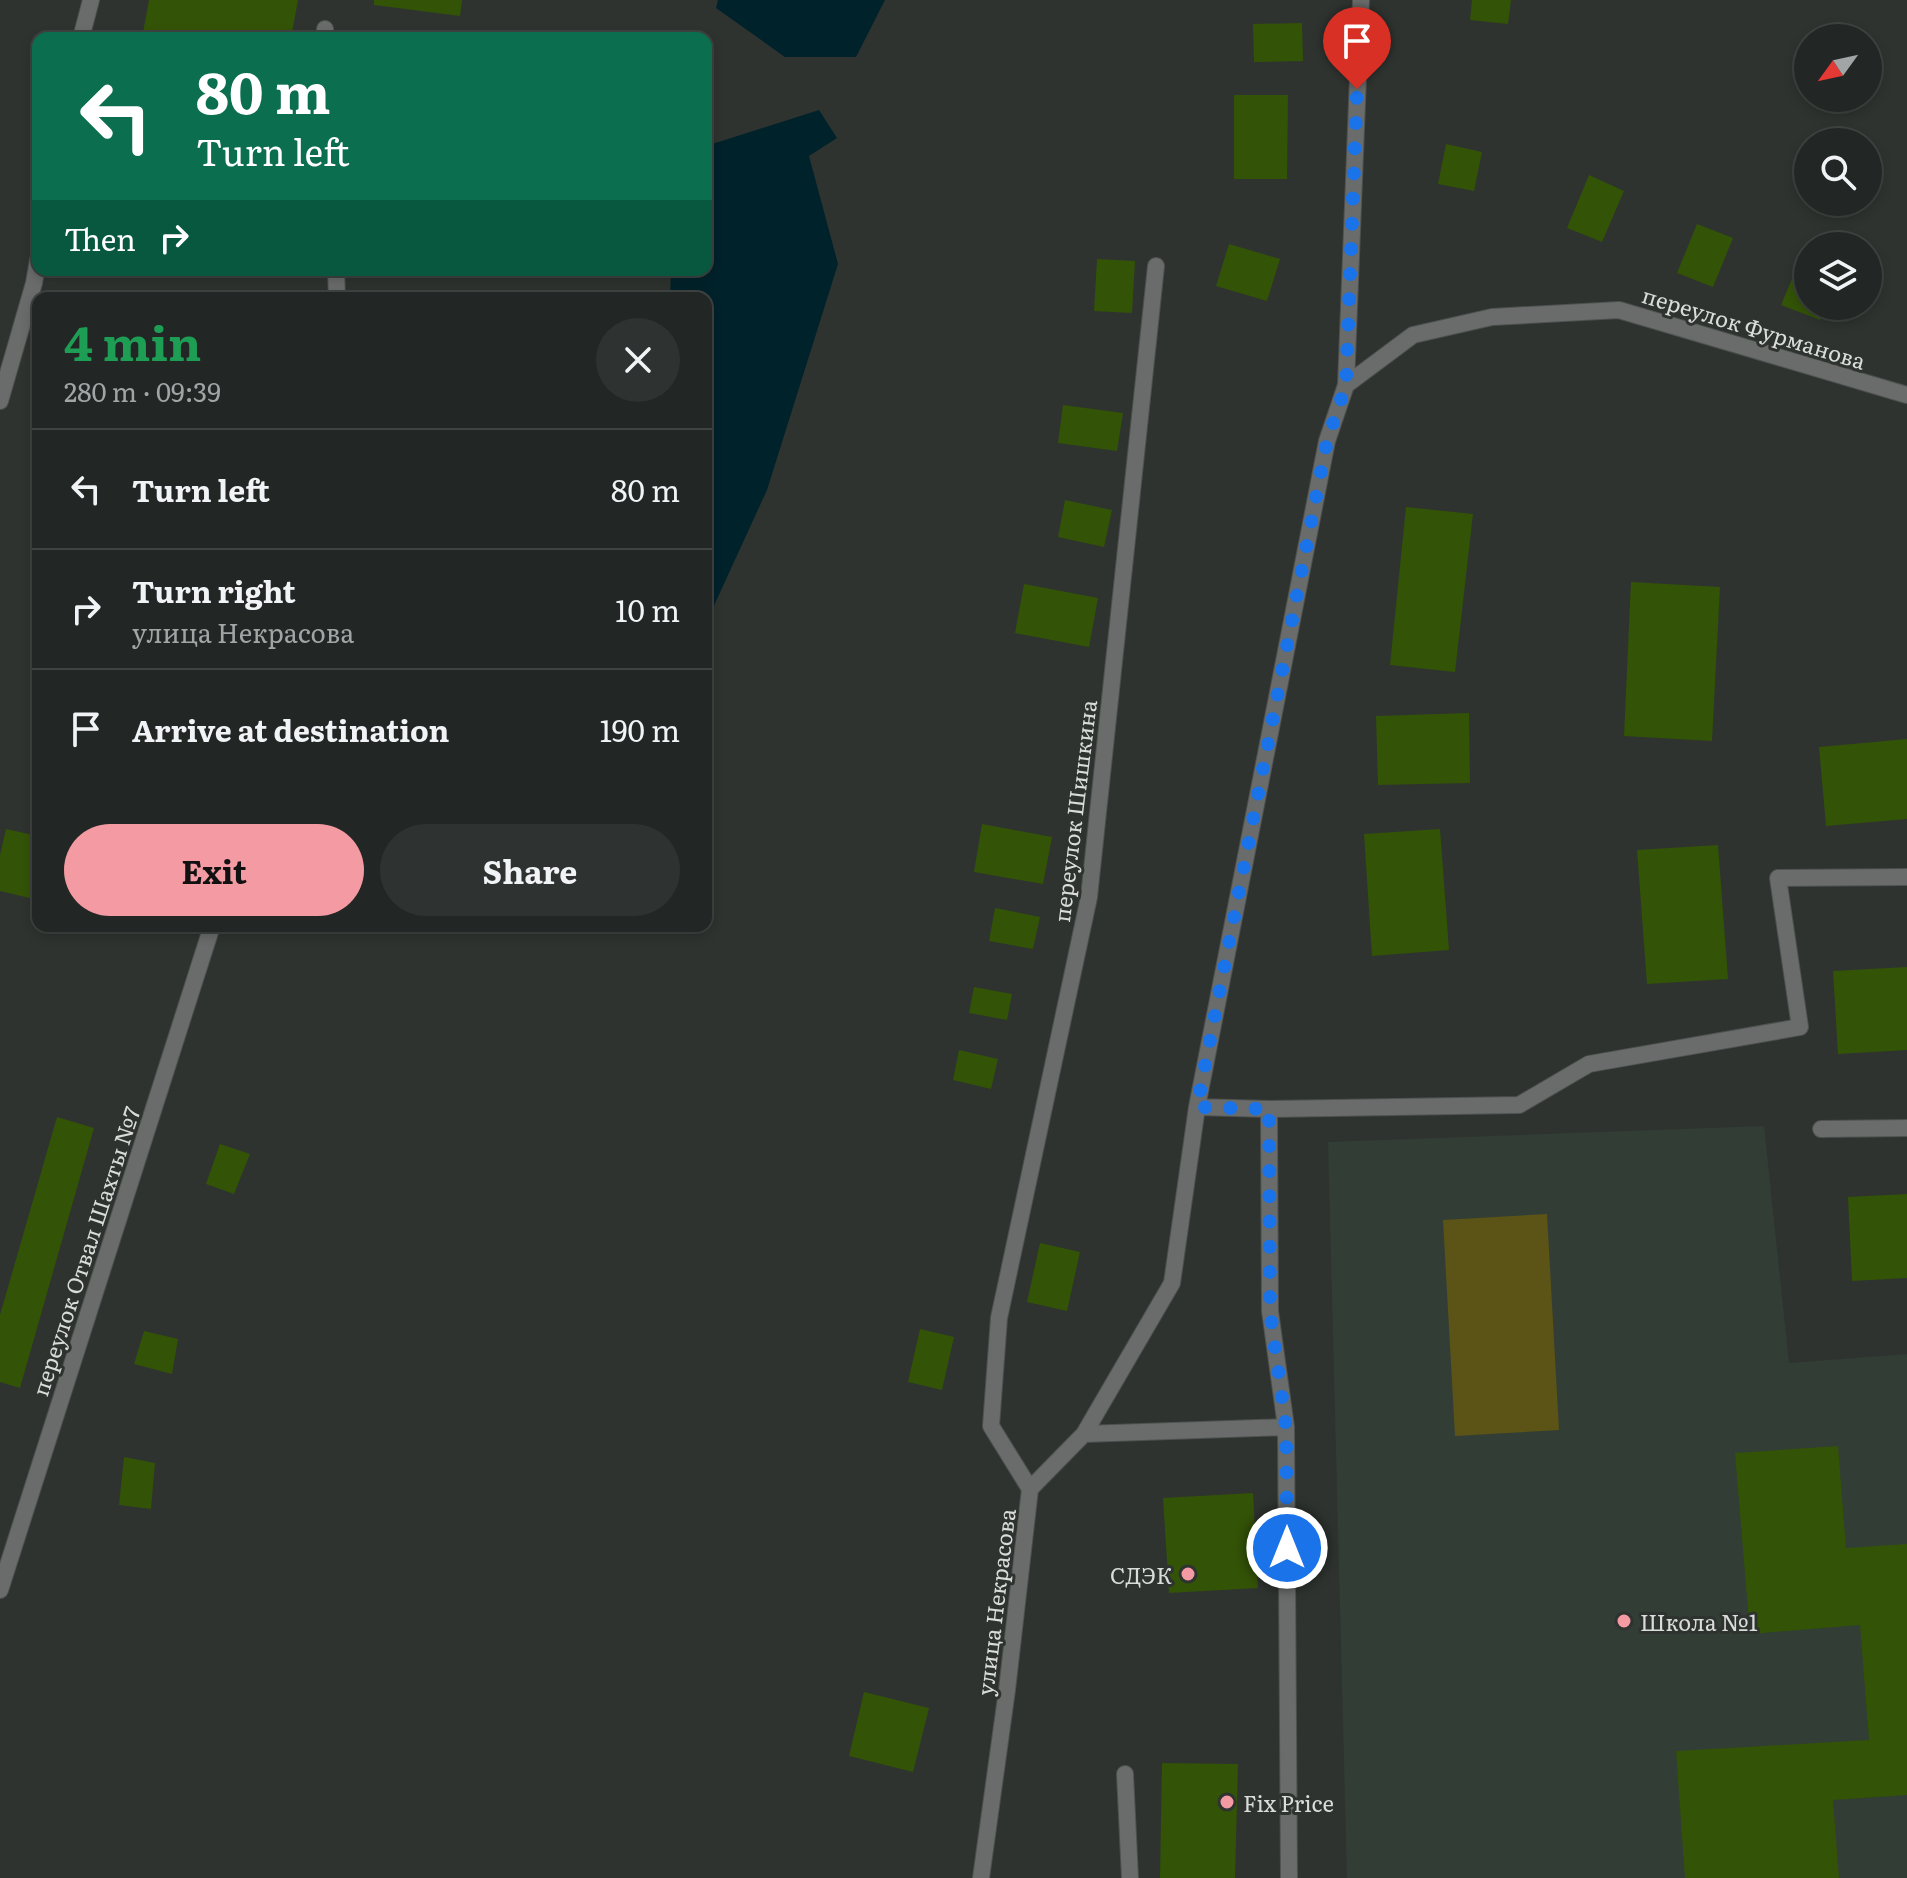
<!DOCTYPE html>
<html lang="en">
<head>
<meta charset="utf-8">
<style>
	:root { --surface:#222624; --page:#2e3231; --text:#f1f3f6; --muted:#a2a5a6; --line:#3f4341; --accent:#f49aa3 }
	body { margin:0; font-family:Literata,serif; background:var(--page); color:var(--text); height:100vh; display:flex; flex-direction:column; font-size:30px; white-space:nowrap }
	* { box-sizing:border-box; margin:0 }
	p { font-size:26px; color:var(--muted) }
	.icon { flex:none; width:44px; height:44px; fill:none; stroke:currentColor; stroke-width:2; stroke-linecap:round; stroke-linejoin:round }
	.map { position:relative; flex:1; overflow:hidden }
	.side { position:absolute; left:32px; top:292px; width:680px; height:640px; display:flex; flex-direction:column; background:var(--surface); border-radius:16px; box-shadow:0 4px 12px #0003,0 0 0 2px var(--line) }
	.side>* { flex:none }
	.hud { position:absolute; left:32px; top:32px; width:680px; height:244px; border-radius:16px; box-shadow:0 4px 12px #0003,0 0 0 2px var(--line); background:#0b6e4f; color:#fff; overflow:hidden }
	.needle { width:52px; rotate:237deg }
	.fabs { position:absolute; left:1794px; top:24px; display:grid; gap:16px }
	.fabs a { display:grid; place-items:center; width:88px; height:88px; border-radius:50%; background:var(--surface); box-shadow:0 4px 12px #0003,0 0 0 2px var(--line); font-size:40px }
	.pin { position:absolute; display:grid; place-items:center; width:68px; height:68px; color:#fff; margin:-82px -34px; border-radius:50% 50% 50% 0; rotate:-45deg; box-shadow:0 0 8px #0007 }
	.pin .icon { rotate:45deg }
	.me { position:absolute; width:88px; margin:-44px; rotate:0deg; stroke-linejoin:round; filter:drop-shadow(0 0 6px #0008) }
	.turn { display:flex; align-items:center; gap:28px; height:168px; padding:0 32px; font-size:36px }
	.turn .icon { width:104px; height:104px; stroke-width:2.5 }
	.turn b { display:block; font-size:56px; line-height:68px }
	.then { display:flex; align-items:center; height:76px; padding:0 32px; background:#0003; gap:16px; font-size:30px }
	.round { display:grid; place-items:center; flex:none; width:84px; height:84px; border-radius:42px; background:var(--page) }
	.overview { display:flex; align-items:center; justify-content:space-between; height:136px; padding:0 32px }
	h1 { font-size:48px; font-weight:700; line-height:60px; color:#1e9e55 }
	.primary-button { display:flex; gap:16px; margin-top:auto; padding:16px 32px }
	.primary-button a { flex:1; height:92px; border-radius:48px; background:var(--accent); color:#111; font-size:32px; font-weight:700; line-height:92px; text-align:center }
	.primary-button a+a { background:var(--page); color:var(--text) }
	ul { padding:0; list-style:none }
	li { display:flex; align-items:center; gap:24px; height:120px; padding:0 32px; border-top:2px solid var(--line) }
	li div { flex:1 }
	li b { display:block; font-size:30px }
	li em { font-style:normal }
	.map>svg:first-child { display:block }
	.built { fill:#323d36 }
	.green { fill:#5b5416 }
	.water { fill:#00222b }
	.building { fill:#335307 }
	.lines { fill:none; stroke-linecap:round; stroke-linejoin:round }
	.service-casing { stroke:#4d514f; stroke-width:18 }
	.minor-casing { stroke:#4d514f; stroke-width:18 }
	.service { stroke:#696c6b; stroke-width:16 }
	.minor { stroke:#696c6b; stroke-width:16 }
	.route { stroke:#1a73e8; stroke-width:14; stroke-dasharray:0 25.2 }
	.poi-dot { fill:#f49aa3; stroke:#2e3330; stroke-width:3 }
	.labels { text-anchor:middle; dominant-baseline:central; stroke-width:6; stroke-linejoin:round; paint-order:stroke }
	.street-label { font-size:22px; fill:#d9dcdb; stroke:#2e3330 }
	.poi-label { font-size:22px; fill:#d9dcdb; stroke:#2e3330; text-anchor:start }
</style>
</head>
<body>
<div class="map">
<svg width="1907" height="1878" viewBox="0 0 1907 1878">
	<rect width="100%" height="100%" fill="#2e3330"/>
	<!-- built -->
	<path class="built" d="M 1764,1126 L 1789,1363 L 1907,1354 L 1907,1878 L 1347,1878 L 1328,1142 Z"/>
	<!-- green -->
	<path class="green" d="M 1547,1214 L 1559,1430 L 1455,1436 L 1443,1220 Z"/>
	<!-- water -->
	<path class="water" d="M 718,0 L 885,0 L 856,57 L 785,57 L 716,8 Z
		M 819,110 L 837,138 L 809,156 L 838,264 L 767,490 L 706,623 L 706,298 L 670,298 L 671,270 L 706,270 L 706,146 Z"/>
	<!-- building -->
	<path class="building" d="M 149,0 L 298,0 L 291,38 L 142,38 Z
		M 374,0 L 462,0 L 460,16 L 374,5 Z
		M 1472,0 L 1511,0 L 1508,24 L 1470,20 Z
		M 1302,23 L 1303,61 L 1254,62 L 1253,24 Z
		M 1234,95 L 1288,95 L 1287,179 L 1234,179 Z
		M 1446,144 L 1482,152 L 1474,191 L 1438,184 Z
		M 1589,175 L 1624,191 L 1602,242 L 1567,228 Z
		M 1697,224 L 1733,238 L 1713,287 L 1677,273 Z
		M 1229,244 L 1280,259 L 1267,301 L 1216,286 Z
		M 1097,259 L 1135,261 L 1132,313 L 1094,311 Z
		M 1794,274 L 1808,280 L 1808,306 L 1826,306 L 1820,320 L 1781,305 Z
		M 1063,405 L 1123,413 L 1117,451 L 1058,443 Z
		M 1065,500 L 1112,510 L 1104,547 L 1058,537 Z
		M 1406,507 L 1473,514 L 1455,672 L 1390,665 Z
		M 1631,582 L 1720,587 L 1712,741 L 1624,736 Z
		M 1024,584 L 1098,598 L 1089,647 L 1015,633 Z
		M 1469,713 L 1470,783 L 1378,785 L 1376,716 Z
		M 1907,739 L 1907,819 L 1826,826 L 1819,747 Z
		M 982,824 L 1052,837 L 1043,884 L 974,872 Z
		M 6,829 L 38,836 L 38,900 L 0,891 L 0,855 Z
		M 1440,829 L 1449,950 L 1372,956 L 1364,834 Z
		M 1718,845 L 1728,979 L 1647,984 L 1637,850 Z
		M 995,908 L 1040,917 L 1033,949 L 989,941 Z
		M 1907,967 L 1907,1050 L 1838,1054 L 1833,971 Z
		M 974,987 L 1012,994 L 1007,1020 L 969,1013 Z
		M 959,1050 L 998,1059 L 991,1089 L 953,1080 Z
		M 57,1117 L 94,1128 L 20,1388 L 0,1382 L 0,1315 Z
		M 220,1144 L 250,1154 L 234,1194 L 206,1184 Z
		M 1907,1194 L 1907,1278 L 1852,1281 L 1848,1197 Z
		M 1040,1243 L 1080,1252 L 1067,1311 L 1027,1302 Z
		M 920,1329 L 954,1337 L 942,1390 L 908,1382 Z
		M 144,1331 L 178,1339 L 172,1374 L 134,1364 Z
		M 1838,1446 L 1846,1548 L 1907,1544 L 1907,1795 L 1833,1800 L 1839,1878 L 1685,1878 L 1676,1751 L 1869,1740 L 1860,1625 L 1750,1634 L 1735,1453 Z
		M 124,1457 L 155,1463 L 151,1509 L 119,1505 Z
		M 1253,1493 L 1258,1588 L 1169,1593 L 1163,1498 Z
		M 864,1692 L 929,1708 L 913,1772 L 849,1756 Z
		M 1162,1763 L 1238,1764 L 1235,1878 L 1160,1878 Z"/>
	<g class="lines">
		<!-- service casing -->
		<g class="service-casing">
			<path id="service" d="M 81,38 L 91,0
				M 0,401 L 34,283 L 38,260
				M 1125,1774 L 1130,1878"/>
		</g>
		<!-- minor casing -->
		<g class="minor-casing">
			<path id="minor" d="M 325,29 L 326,38
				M 336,270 L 337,298
				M 1346,385 L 1361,0
				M 1197,1107 L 1269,1109 L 1519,1105 L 1589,1064 L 1800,1027 L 1778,878 L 1907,877
				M 1269,1109 L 1270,1311 L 1286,1427
				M 1821,1129 L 1907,1128
				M 1084,1434 L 1286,1427 L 1289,1878
				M 1030,1489 L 991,1426 L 999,1318 L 1089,897 L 1156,266
				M 0,1590 L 212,926
				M 981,1878 L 1007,1690 L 1030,1489 L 1084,1434 L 1172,1283 L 1197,1107 L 1327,441 L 1346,385 L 1413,335 L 1492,317 L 1619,310 L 1907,395"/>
		</g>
		<!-- service -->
		<use href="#service" class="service"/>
		<!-- minor -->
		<use href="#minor" class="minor"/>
	</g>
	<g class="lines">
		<!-- route -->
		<path class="route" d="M 1287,1548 L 1286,1427 L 1270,1311 L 1269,1109 L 1197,1107 L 1327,441 L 1346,385 L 1357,89"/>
	</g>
	<!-- markers -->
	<g class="poi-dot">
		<circle cx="1188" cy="1574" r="8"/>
		<circle cx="1624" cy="1621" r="8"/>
		<circle cx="1227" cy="1802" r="8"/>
	</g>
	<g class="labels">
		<!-- street labels -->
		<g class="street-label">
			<text transform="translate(1754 327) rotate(17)">переулок Фурманова</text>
			<text transform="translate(1074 811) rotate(-83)">переулок Шишкина</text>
			<text transform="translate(85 1251) rotate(-72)">переулок Отвал Шахты №7</text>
			<text transform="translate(995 1602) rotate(-83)">улица Некрасова</text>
		</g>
		<!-- poi labels -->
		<g class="poi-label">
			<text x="1172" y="1574" text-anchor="end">СДЭК</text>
			<text x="1640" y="1621">Школа №1</text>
			<text x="1243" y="1802">Fix Price</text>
		</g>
	</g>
</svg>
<div class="fabs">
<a><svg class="needle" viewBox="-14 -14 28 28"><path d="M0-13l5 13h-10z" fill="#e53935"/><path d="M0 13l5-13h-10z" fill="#a2a5a6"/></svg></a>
<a><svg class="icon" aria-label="search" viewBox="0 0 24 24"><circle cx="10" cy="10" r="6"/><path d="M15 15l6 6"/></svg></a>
<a><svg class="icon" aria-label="layers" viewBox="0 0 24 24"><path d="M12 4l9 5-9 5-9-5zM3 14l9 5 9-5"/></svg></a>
</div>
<div class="pin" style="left:1357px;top:89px;background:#d93025"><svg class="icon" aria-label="arrive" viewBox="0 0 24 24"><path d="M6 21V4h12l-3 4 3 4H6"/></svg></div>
<svg class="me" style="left:1287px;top:1548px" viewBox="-20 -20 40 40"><circle r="17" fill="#1a73e8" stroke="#fff" stroke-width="3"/><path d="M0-11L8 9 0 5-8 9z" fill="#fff"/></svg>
<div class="hud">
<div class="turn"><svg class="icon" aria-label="left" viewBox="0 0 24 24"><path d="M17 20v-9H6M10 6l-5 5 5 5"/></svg><div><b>80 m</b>Turn left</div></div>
<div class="then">Then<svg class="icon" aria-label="right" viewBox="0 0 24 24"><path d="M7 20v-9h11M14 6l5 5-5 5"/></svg></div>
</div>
<section class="side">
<div class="overview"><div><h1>4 min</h1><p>280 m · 09:39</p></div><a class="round"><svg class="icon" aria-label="close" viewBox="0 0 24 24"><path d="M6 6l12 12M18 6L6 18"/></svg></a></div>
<ul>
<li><svg class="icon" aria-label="left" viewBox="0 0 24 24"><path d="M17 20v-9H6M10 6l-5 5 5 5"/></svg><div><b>Turn left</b></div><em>80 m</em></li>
<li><svg class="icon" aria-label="right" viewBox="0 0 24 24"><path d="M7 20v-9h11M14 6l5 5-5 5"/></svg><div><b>Turn right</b><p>улица Некрасова</p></div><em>10 m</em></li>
<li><svg class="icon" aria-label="arrive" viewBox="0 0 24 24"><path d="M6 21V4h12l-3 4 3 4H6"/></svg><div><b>Arrive at destination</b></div><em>190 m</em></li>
</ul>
<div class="primary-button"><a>Exit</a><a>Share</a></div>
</section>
</div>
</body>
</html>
